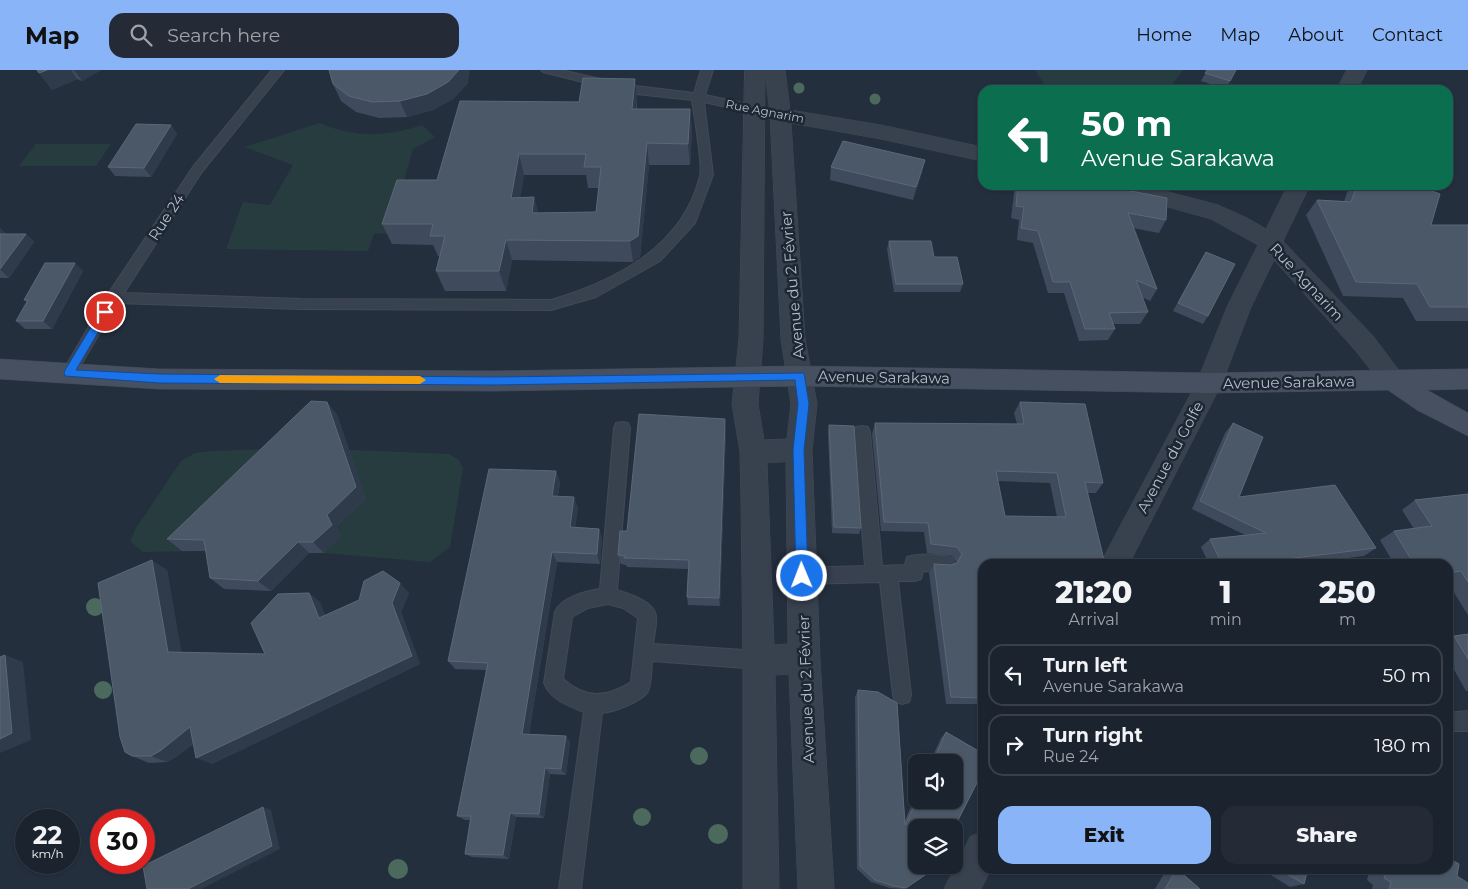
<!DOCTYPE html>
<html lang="en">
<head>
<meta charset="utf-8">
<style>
	:root { --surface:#1b232e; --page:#242b36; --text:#f1f3f6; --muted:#a0a4aa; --line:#39404a; --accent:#8ab4f8 }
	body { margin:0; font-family:Montserrat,sans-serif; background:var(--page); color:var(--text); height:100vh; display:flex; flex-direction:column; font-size:19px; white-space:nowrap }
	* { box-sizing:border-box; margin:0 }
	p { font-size:16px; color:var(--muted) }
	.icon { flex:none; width:28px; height:28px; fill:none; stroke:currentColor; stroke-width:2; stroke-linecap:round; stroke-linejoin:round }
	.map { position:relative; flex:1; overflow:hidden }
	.panel { position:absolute; left:978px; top:489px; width:475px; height:315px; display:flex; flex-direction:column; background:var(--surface); border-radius:15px; box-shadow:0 1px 4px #0004,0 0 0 1px var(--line) }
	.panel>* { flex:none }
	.top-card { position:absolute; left:978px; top:15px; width:475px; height:105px; border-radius:15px; box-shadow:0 1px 4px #0004,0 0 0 1px var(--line); background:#0b6e4f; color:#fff; overflow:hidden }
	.buttons { position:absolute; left:908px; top:684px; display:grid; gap:10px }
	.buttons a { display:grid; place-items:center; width:55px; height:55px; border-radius:10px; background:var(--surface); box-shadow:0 1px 4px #0004,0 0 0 1px var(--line); font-size:25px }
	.speed { position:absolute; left:15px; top:739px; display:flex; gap:10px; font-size:25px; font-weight:700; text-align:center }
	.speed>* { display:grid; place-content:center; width:65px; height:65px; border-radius:50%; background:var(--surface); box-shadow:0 1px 4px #0004,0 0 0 1px var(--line); line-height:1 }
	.speed small { font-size:12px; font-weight:400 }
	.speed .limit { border:8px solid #d22; background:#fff; color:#111 }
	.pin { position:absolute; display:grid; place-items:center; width:42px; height:42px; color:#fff; margin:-21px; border:2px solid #fff; border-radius:50%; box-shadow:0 1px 5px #0007 }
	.me { position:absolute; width:55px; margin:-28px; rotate:359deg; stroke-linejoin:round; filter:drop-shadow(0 0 4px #0008) }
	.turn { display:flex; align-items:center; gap:18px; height:105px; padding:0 20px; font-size:22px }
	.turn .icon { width:65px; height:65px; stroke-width:2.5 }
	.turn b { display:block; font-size:35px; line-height:42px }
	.eta { display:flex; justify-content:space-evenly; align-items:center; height:85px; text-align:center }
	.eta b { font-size:30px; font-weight:800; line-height:35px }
	.primary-button { display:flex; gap:10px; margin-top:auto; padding:10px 20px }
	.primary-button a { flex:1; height:58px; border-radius:15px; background:var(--accent); color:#111; font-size:20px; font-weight:800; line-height:58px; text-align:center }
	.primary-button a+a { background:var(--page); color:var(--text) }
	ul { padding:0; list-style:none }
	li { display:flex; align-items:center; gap:15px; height:62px; margin:0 10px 8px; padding:0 10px; border:2px solid var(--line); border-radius:15px }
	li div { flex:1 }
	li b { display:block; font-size:19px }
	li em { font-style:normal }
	header { display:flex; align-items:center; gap:30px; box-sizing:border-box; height:70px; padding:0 25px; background:var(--accent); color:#111 }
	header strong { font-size:24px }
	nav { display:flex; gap:28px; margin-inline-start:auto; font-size:18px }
	.search { width:350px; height:45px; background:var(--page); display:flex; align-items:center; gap:12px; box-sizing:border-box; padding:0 18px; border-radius:15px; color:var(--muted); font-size:19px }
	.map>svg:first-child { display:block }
	.green { fill:#263c3f }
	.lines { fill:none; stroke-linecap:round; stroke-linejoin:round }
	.lane-casing { stroke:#414a57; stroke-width:2 }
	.street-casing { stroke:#414a57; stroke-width:1 }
	.secondary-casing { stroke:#414a57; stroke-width:1 }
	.lane { fill:#38414e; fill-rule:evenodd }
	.street { fill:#38414e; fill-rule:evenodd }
	.secondary { fill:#465061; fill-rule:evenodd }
	.tree { fill:#4b6a5d }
	.wall { fill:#3f4b5c; fill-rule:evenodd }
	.shaded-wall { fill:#2f3b4b }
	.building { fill:#4b5868; stroke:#5c6777; fill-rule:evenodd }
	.route { fill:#1a73e8; stroke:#114b97 }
	.slow { fill:#f59e0b }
	.labels { text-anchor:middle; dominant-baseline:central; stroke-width:5; stroke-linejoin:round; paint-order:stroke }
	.far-street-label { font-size:12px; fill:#b4bcc9; stroke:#1d2633 }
	.street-label { font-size:15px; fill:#b4bcc9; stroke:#1d2633 }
</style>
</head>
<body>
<header>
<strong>Map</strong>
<div class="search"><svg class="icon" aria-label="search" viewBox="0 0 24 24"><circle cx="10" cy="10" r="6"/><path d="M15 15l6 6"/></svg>Search here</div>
<nav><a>Home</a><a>Map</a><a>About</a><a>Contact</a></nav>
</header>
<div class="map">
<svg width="1468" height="819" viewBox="0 0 1468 819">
	<rect width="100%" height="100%" fill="#242f3e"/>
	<!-- green -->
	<path class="green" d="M 1035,0 L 1183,0 L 1168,20 L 1048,20 Z
		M 320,53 C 356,68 385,67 422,55 L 435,67 L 413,79 L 389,163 L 374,164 L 368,181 L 226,179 L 243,132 L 270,135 L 293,95 L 245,77 Z
		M 36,74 L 111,74 L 96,96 L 19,96 Z
		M 287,378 L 200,481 L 143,482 L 130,471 L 136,458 L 181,391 L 195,383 L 213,381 Z
		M 309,378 L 449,384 L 459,390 L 463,398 L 450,477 L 430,492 L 324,483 L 342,466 Z"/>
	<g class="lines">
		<!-- lane casing -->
		<g class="lane-casing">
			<path id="lane" d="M 272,0 L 284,0 L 201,103 L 124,223 L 300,229 L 551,230 C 615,211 683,177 700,106 C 703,95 694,45 692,30 L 627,23 L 543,2 L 541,0 L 561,0 L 627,15 L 694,23 L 701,0 L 713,0 L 705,25 L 780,41 L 786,45 L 780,49 L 704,32 L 713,105 L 695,153 L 660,191 L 596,227 L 551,240 L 300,239 L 117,233 L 74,307 L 69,309 L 64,307 L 62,303 L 64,299 L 108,224 L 193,97 Z
				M 622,352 L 628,353 L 630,358 L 617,520 C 629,524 654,531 656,546 C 657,554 654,565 653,574 L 759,581 L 766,584 L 768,590 L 766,596 L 759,599 L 652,591 C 651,600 652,616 647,623 C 639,632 614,642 602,643 L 581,819 L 559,819 L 584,642 C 568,636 550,629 544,613 L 555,542 C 561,528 585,521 600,519 L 614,358 L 616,353 ZM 608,534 L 623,538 L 638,548 L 631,612 C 606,628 586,629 563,609 L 572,547 L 588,538 Z
				M 862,356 L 868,357 L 870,362 L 882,496 L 905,495 L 907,487 C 919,483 940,484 952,488 L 955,494 L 952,500 L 946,502 L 923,501 L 921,509 L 915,511 L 898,511 L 911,625 L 909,632 L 902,634 L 895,632 L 893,625 L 880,512 L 802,514 L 796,512 L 793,506 L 796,500 L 802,498 L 865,496 L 854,362 L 856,357 Z
				M 1468,641 L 1468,661 L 1448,661 L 1448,643 Z"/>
		</g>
		<!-- street casing -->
		<g class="street-casing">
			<path id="street" d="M 745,0 L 765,0 L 763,269 L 758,334 L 764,370 L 787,369 L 791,334 L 781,269 L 770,45 L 765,0 L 785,0 L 790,40 L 881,55 L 982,77 L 982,91 L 881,69 L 791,53 L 805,269 L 817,334 L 812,380 L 820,589 L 834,819 L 798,819 L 789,604 L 775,605 L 779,819 L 743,819 L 743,590 L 741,429 L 740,382 L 732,334 L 739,269 ZM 786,392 L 788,574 L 774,575 L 767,393 Z
				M 1347,0 L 1367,0 L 1357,20 L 1337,20 Z
				M 1104,115 L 1142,115 L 1218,135 L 1247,148 L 1266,159 L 1288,115 L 1310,115 L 1283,171 L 1373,266 L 1407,311 L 1403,318 L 1394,321 L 1385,318 L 1355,280 L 1274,190 L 1251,237 L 1222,313 L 1129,494 L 1100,494 L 1197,312 L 1227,237 L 1258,175 L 1211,149 L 1107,120 Z
				M 982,762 L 982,799 L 991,799 L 981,819 L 944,819 L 970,767 Z"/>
		</g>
		<!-- secondary casing -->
		<g class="secondary-casing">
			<path id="secondary" d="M 0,289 L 159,299 L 495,301 L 800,296 L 1209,303 L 1468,299 L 1468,319 L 1427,320 L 1468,343 L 1468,366 L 1417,340 L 1388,320 L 1209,323 L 800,316 L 495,321 L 159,319 L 0,309 Z"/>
		</g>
		<!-- lane -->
		<use href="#lane" class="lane"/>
		<!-- street -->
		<use href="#street" class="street"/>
		<!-- secondary -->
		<use href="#secondary" class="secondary"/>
	</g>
	<!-- trees -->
	<g class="tree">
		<circle cx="799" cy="18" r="5.5"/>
		<circle cx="875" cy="29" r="5.5"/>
		<circle cx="95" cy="537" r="9"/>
		<circle cx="103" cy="620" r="9"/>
		<circle cx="699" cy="686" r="9"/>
		<circle cx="642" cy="747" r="9"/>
		<circle cx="718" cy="764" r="10"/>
		<circle cx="398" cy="799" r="10"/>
	</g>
	<!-- wall -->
	<path class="wall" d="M 37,0 L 101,0 L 82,11 L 77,9 L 52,20 Z
		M 1207,0 L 1236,0 L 1226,19 L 1201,11 Z
		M 468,13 L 453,29 L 433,40 L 407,47 L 379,48 L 356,42 L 341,31 L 333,14 Z
		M 637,30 L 637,39 L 690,39 L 692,61 L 690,95 L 649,95 L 640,187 L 633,192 L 512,190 L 506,221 L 445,221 L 436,201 L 440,186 L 438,186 L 433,175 L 392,174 L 382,154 L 437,110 L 579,32 ZM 524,105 L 586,105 L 588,118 L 599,118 L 596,142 L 538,143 L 534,127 L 520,128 Z
		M 171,55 L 177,64 L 151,107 L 115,106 L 108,97 Z
		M 925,90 L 922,103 L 913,130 L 830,110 L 831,97 Z
		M 1015,115 L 1100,115 L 1166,150 L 1159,163 L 1133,158 L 1157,219 L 1150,231 L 1142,227 L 1148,242 L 1140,254 L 1113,254 L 1115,259 L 1108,270 L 1079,271 L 1064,223 L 1048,223 L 1033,173 L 1017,170 L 1019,150 L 1011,148 Z
		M 1350,115 L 1435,115 L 1432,121 L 1431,155 L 1468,155 L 1468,251 L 1416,251 L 1403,228 L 1343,226 L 1306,145 L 1317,130 L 1344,131 Z
		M 0,158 L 6,164 L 26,164 L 34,172 L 9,208 L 0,208 Z
		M 889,171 L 934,187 L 963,214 L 960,222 L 894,222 L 887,179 Z
		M 1206,182 L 1208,246 L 1203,254 L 1173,241 L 1201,190 Z
		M 83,201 L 52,259 L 25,259 L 16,251 L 27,232 L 24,230 Z
		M 327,332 L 337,345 L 366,429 L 337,456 L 342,466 L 324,483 L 309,483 L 271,521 L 224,519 L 210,508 L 206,481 L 182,481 L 167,469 Z
		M 1020,332 L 1103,413 L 1096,423 L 1087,423 L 1105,494 L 982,494 L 982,634 L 946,634 L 929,503 L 934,494 L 951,495 L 957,493 L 952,486 L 927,483 L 924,462 L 881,461 L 872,364 L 875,353 L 1017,354 L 1014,343 ZM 998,411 L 1050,413 L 1057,447 L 1005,446 Z
		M 1233,353 L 1239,427 L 1376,478 L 1364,486 L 1300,494 L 1209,494 L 1201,477 L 1210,469 L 1245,465 L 1192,439 L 1225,363 Z
		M 829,355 L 861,458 L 859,464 L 832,463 L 828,363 Z
		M 726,360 L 720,536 L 688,535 L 687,527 L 688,499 L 627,497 L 626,495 L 621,494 L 618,485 Z
		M 556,401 L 560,413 L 558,426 L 578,437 L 575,457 L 599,459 L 602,469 L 600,494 L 557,492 L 529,664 L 566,666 L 570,672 L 566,705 L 550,704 L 544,748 L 516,747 L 509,789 L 472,787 L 465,784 L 471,750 L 465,750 L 457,746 L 486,600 L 455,599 L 448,591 Z
		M 1468,424 L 1468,545 L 1448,513 L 1448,494 L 1394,494 L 1380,470 L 1394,461 L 1414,459 L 1402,440 L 1415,430 Z
		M 167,500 L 181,582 L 265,584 L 320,532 L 325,546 L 409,523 L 401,542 L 420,594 L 212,694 L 193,674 L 176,687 L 167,692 L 149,693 L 132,686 Z
		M 1468,564 L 1468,621 L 1466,621 L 1448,589 L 1448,569 L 1454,566 Z
		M 858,620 L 878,622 L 897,633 L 905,750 L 916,725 L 916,730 L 954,730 L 954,692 L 930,692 L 941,668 L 946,662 L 982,683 L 982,703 L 954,758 L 916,758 L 916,795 L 933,795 L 928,803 L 904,819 L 890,818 L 871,812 L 857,799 L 855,627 Z
		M 1177,799 L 1200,819 L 1155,819 L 1165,802 Z
		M 1261,799 L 1308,799 L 1304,814 L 1290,817 Z
		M 1370,799 L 1448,799 L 1457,806 L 1468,819 L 1372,819 L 1373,815 L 1367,810 Z"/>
	<!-- shaded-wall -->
	<path class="shaded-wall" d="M 47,0 L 71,0 L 77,9 L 52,20 L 39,3 Z
		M 74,0 L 101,0 L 82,11 Z
		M 459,0 L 470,0 L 468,13 L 453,29 L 433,40 L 407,47 L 400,31 Z
		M 635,9 L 637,30 L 634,60 L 632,39 Z
		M 690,39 L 692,61 L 690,95 L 688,74 Z
		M 171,55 L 177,64 L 151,107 L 144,98 Z
		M 647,73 L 649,95 L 640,187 L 633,192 L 630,171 Z
		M 519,84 L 524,105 L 517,149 L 511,128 Z
		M 925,90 L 922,103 L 913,130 L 916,117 Z
		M 534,127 L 540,148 L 532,143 Z
		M 0,158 L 7,166 L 0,169 Z
		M 26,164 L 34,172 L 9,208 L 0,199 Z
		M 506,170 L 512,190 L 506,221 L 499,201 Z
		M 75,193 L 83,201 L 52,259 L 43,251 Z
		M 327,332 L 337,345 L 366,429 L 337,456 L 342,466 L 324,483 L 313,472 L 327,445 Z
		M 725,349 L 726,360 L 720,536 L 719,528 Z
		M 556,401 L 560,413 L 556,437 L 552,426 Z
		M 574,427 L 578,437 L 574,468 L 570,457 Z
		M 599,459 L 602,469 L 600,494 L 597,484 Z
		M 298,472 L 309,483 L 271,521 L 258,511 Z
		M 552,482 L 557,492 L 528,670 L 522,664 Z
		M 152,490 L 167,500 L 183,590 L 168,582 Z
		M 400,513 L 409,523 L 401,542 L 420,594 L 212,694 L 196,688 L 392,533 Z
		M 309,523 L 320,532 L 330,558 L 319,548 Z
		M 5,585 L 23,592 L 31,670 L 0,683 L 0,669 Z
		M 190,657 L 205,664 L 176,687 L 167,692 L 151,686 Z
		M 566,666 L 570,672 L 566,705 L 561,699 Z
		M 545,698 L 550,704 L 544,748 L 539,744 Z
		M 263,737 L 271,740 L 280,779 L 201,819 L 188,819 Z
		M 510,743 L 516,747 L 509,789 L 503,785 Z"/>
	<!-- building -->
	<path class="building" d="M 37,0 L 47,0 L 39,3 Z
		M 329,0 L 459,0 L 448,12 L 427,24 L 400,31 L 372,32 L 349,26 L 333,14 Z
		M 1207,0 L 1236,0 L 1230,11 L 1205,3 Z
		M 583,8 L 635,9 L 632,39 L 690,39 L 688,74 L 647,73 L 638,166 L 630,171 L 506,170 L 499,201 L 436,201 L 445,166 L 430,166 L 433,154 L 382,154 L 397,110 L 437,110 L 460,31 L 579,32 ZM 519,84 L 586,84 L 584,97 L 601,97 L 596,142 L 532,143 L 534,127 L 511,128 Z
		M 136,54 L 171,55 L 144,98 L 108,97 Z
		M 1448,67 L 1453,68 L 1448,81 Z
		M 843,71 L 925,90 L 916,117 L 831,97 Z
		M 1018,115 L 1100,115 L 1167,128 L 1166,150 L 1128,143 L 1157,219 L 1136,210 L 1148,242 L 1109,243 L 1115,259 L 1085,259 L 1070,212 L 1053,212 L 1038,161 L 1021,158 L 1024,137 L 1016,136 Z
		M 1357,115 L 1435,115 L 1432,121 L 1440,124 L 1431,155 L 1468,155 L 1468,237 L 1430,237 L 1417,214 L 1356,212 L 1317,130 L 1351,132 Z
		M 0,164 L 26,164 L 0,199 Z
		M 889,171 L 931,171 L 934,187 L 957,187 L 963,214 L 896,214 Z
		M 1206,182 L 1235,194 L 1208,246 L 1178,233 Z
		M 45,193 L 75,193 L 43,251 L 16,251 L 28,230 L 24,230 Z
		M 311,331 L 327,332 L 356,417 L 327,445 L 332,455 L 313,472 L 298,472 L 258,511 L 210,508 L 204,470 L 167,469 Z
		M 1020,332 L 1085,334 L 1103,413 L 1085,412 L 1105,494 L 982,494 L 982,628 L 951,627 L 934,494 L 951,495 L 957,493 L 962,484 L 957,477 L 931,474 L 928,453 L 884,452 L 875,353 L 1024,354 ZM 996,401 L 1057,403 L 1066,447 L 1005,446 Z
		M 639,344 L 725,349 L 719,528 L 687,527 L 689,490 L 624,488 L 625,486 L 618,485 L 620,461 L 627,461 Z
		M 1233,353 L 1263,367 L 1239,427 L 1335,415 L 1376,478 L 1246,494 L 1222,494 L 1210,469 L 1266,463 L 1200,431 Z
		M 829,355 L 854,356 L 861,458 L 834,457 Z
		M 489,399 L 556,401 L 552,426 L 574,427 L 570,457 L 599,459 L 597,484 L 552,482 L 522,664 L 566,666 L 561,699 L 545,698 L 539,744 L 510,743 L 503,785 L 465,784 L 471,746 L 457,746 L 488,593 L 448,591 Z
		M 1468,424 L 1468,512 L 1461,501 L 1448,503 L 1448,494 L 1414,494 L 1394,461 L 1432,456 L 1415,430 Z
		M 152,490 L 168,582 L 265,584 L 251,553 L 278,524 L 309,523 L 319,548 L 359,530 L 364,511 L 383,501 L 400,513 L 392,533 L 412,586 L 196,688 L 190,657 L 160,681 L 151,686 L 132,686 L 125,682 L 120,667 L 98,513 Z
		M 1468,564 L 1468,589 L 1454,566 Z
		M 5,585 L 12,663 L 0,669 L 0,587 Z
		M 858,620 L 878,622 L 897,633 L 905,755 L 917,730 L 954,730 L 954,692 L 933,692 L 946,662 L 982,683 L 982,703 L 954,758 L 916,758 L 916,795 L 933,795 L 928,803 L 906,818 L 894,816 L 875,810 L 860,796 Z
		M 263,737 L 272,776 L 188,819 L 147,819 L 143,796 Z
		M 1448,788 L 1459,794 L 1457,806 L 1468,813 L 1468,819 L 1389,819 L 1391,812 L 1384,808 L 1386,799 L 1448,799 Z
		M 1177,799 L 1200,819 L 1165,819 Z
		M 1278,799 L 1308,799 L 1304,814 Z"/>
	<!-- route -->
	<path class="route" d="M 105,238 L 110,242 L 76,300 L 159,304 L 495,307 L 804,303 L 809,334 L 804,380 L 808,506 L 806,510 L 802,511 L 798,510 L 796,506 L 793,380 L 798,334 L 795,310 L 495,315 L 159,313 L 65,306 L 64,303 L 65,300 L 102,239 Z"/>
	<!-- slow -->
	<path class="slow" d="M 220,305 L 420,306 L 426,310 L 420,314 L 220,313 L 214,309 Z"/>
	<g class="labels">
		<!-- far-street labels -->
		<g class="far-street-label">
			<text transform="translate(765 41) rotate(11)">Rue Agnarim</text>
		</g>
		<!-- street labels -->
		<g class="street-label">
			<text transform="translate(166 147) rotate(-57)">Rue 24</text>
			<text transform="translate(1307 212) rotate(47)">Rue Agnarim</text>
			<text transform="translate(792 215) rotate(-95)">Avenue du 2 Février</text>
			<text transform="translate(884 307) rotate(1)">Avenue Sarakawa</text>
			<text transform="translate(1289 312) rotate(-1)">Avenue Sarakawa</text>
			<text transform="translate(1170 387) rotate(-62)">Avenue du Golfe</text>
			<text transform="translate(806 619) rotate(-92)">Avenue du 2 Février</text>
		</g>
	</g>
</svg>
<div class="buttons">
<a><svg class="icon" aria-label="sound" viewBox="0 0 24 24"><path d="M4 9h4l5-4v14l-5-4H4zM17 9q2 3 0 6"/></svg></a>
<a><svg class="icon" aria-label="layers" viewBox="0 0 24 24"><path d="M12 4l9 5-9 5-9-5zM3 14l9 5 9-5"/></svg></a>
</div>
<div class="speed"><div>22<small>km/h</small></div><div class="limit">30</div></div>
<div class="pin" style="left:105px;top:242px;background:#d93025"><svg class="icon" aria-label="arrive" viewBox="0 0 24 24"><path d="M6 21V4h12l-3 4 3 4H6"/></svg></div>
<svg class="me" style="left:802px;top:506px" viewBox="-20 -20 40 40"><circle r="17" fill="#1a73e8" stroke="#fff" stroke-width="3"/><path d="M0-11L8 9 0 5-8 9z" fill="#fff"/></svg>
<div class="top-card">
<div class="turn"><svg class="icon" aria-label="left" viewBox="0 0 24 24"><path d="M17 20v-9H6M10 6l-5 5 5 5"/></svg><div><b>50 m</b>Avenue Sarakawa</div></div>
</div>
<section class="panel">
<div class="eta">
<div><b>21:20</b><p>Arrival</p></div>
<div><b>1</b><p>min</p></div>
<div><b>250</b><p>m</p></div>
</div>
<ul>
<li><svg class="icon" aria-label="left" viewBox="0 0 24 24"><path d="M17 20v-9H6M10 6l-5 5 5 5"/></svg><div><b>Turn left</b><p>Avenue Sarakawa</p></div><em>50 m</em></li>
<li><svg class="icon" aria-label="right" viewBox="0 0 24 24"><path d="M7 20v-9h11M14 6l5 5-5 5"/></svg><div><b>Turn right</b><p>Rue 24</p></div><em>180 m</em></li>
</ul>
<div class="primary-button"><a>Exit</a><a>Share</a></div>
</section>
</div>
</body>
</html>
